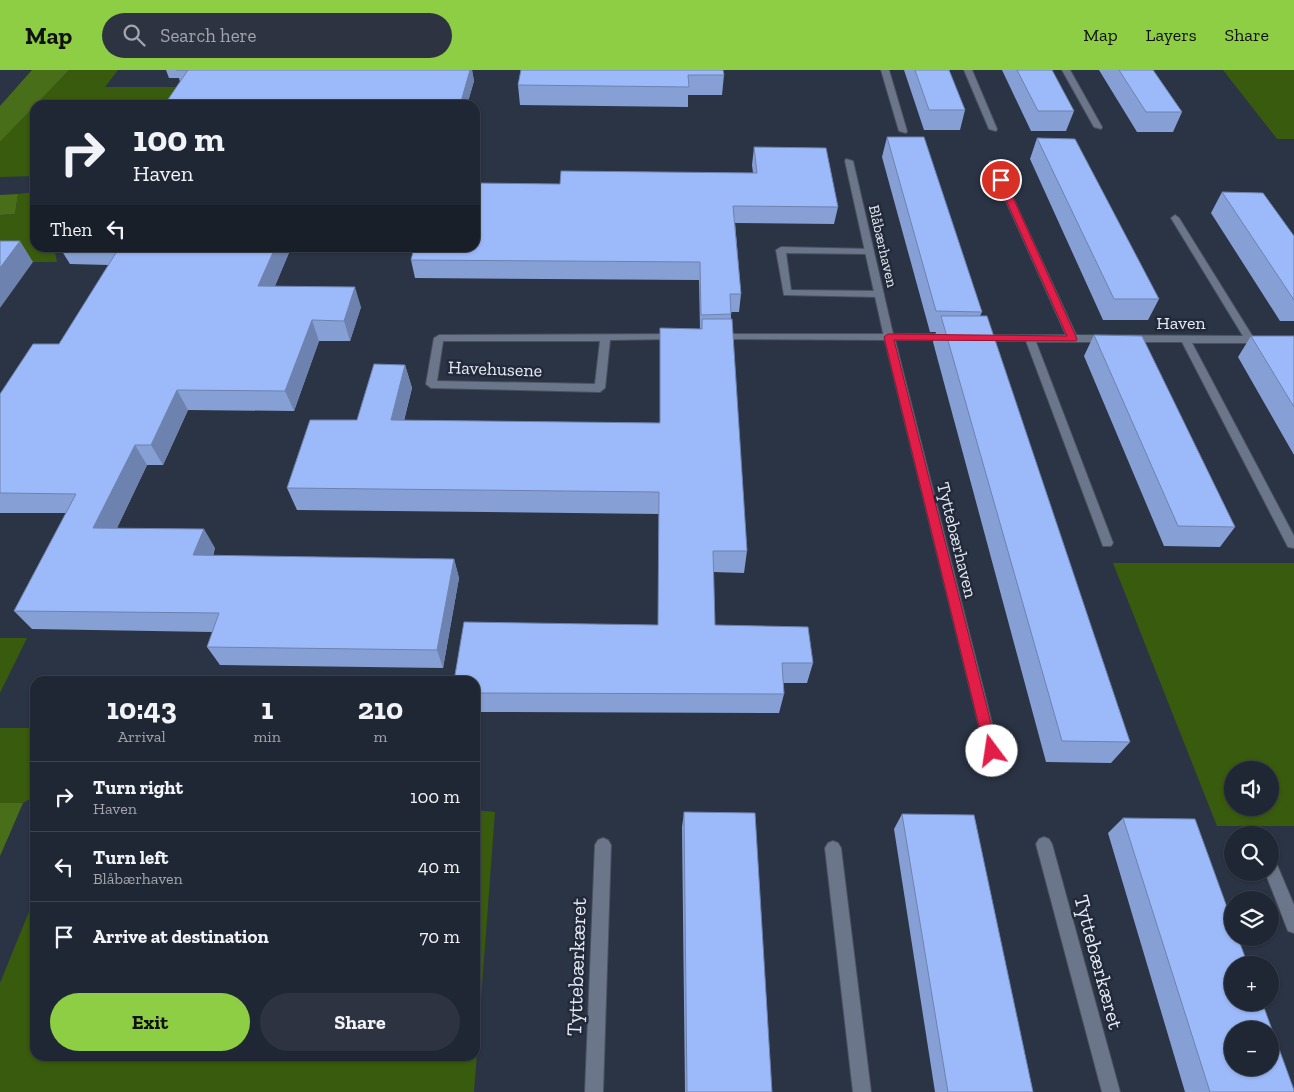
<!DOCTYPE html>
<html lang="en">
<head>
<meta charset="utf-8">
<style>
	:root { --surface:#202734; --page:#2d3340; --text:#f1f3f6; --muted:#a2a5ac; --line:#3d444f; --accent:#8dce44 }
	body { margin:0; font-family:"Zilla Slab",serif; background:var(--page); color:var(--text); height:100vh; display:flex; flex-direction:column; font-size:19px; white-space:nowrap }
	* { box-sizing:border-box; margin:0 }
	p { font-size:16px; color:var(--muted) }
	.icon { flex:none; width:28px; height:28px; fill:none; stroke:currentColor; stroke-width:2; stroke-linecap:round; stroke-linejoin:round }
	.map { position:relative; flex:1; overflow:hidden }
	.details { position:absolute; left:30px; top:606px; width:450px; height:385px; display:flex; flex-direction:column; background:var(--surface); border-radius:15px; box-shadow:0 1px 4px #0004,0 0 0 1px var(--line) }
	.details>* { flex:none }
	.hud { position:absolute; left:30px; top:30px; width:450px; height:152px; border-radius:15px; box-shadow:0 1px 4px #0004,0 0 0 1px var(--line); background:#202734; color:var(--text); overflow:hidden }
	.buttons { position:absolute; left:1224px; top:691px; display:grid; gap:10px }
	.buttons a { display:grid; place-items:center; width:55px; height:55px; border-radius:50%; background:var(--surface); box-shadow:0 1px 4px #0004,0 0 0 1px var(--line); font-size:25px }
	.pin { position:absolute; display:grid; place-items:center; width:42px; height:42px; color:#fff; margin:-21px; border:2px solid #fff; border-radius:50%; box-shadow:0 1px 5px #0007 }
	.me { position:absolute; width:55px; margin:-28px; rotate:346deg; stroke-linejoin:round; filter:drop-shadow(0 0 4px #0008) }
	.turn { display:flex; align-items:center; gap:18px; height:105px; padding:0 20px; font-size:22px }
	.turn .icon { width:65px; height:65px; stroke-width:2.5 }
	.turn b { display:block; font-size:35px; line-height:42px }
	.then { display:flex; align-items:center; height:48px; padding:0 20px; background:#0003; gap:10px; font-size:19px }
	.eta { display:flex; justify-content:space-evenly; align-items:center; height:85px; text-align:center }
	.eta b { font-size:30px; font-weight:800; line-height:35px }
	.action { display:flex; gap:10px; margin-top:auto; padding:10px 20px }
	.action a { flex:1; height:58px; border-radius:30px; background:var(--accent); color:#111; font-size:20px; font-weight:800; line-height:58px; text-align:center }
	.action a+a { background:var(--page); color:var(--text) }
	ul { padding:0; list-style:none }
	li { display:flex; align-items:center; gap:15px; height:70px; padding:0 20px; border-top:1px solid var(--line) }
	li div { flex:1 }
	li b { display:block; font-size:19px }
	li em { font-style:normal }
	header { display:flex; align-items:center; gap:30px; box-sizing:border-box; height:70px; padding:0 25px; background:var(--accent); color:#111 }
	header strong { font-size:24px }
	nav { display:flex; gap:28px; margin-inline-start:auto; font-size:18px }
	.search { width:350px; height:45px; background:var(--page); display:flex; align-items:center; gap:12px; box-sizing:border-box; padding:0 18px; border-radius:28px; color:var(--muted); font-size:19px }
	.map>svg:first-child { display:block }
	.green { fill:#395b0d; fill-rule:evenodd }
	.forest { fill:#486e19 }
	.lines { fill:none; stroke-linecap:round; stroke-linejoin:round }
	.lane-casing { stroke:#4a5160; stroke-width:2 }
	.street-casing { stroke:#4a5160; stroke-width:2 }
	.lane { fill:#6c768a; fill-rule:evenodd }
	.street { fill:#6c768a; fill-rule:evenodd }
	.wall { fill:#86a0d6 }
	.shaded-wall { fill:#6d82ae }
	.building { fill:#9cbaf9; stroke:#6d82ae; fill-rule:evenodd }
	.route { fill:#e11d48; stroke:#92132f }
	.labels { text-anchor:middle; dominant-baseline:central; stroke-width:5; stroke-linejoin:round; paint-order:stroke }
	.far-street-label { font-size:15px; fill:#e4e9f5; stroke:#222a3a }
	.street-label { font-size:18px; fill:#e4e9f5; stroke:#222a3a }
	.near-street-label { font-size:21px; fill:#e4e9f5; stroke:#222a3a }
</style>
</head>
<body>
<header>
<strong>Map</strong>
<div class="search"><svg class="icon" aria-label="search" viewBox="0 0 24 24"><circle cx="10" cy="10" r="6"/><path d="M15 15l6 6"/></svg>Search here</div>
<nav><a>Map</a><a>Layers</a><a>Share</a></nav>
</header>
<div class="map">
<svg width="1294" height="1022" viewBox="0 0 1294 1022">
	<rect width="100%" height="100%" fill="#2b3445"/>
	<!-- green -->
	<path class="green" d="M 69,0 L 118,0 L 105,17 L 194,17 L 182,35 L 35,35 Z
		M 1223,0 L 1294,0 L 1294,69 L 1277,69 Z
		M 35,35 L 35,106 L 0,107 L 0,72 Z
		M 35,122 L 35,178 L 54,178 L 57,192 L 0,192 L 0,145 L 15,144 L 18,124 Z
		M 1113,493 L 1294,493 L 1294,756 L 1217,756 ZM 1232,700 L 1270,700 L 1270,738 L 1232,738 Z
		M 0,568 L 27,568 L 0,623 Z
		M 0,658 L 35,658 L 35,726 L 23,733 L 0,733 Z
		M 475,740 L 495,742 L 474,1022 L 0,1022 L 0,913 L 35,827 L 35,986 L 475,986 Z"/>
	<!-- forest -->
	<path class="forest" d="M 32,0 L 69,0 L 0,72 L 0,36 Z
		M 18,124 L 15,144 L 0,145 L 0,125 Z
		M 0,733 L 23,733 L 0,786 Z"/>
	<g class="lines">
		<!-- lane casing -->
		<g class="lane-casing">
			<path id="lane" d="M 781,177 L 872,179 L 872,183 L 869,184 L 786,183 L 791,220 L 879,221 L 884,224 L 879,227 L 784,225 L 776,180 Z
				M 676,264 L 681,267 L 680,269 L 610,270 L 605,318 L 600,322 L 431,318 L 426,314 L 434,268 L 439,265 ZM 443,271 L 600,271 L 595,314 L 437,311 Z
				M 716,264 L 889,264 L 894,267 L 889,270 L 712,269 L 711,267 Z"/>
		</g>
		<!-- street casing -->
		<g class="street-casing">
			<path id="street" d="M 881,0 L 889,0 L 907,61 L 906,63 L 899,61 Z
				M 964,0 L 972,0 L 997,59 L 996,61 L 989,59 Z
				M 1062,0 L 1070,0 L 1102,57 L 1101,59 L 1094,57 Z
				M 846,89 L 853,91 L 893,264 L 951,264 L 956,267 L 951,270 L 895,270 L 999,681 L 997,686 L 992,687 L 987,686 L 985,681 L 884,267 L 845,91 Z
				M 990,91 L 997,93 L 1076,265 L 1243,266 L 1171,148 L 1175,145 L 1179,148 L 1253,267 L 1294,267 L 1294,273 L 1192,273 L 1294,466 L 1294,478 L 1288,477 L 1182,272 L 1036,272 L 1113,473 L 1111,476 L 1103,476 L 1026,271 L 979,271 L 974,268 L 979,265 L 1066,265 L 989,93 Z
				M 1044,767 L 1049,769 L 1052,774 L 1120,1022 L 1102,1022 L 1036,774 L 1039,769 Z
				M 603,768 L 608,770 L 611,775 L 603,1022 L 585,1022 L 595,775 L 598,770 Z
				M 833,771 L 838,773 L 841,778 L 871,1022 L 853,1022 L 825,778 L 828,773 Z
				M 1270,787 L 1275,790 L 1294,835 L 1294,863 L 1288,861 L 1265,802 L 1270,802 Z"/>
		</g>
		<!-- lane -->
		<use href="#lane" class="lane"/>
		<!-- street -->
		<use href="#street" class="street"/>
	</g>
	<!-- wall -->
	<path class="wall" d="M 166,0 L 472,0 L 474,11 L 467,35 L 169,35 L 167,31 L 180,12 L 179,8 L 169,8 Z
		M 521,0 L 724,5 L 722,25 L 688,25 L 688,37 L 520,35 L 518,15 Z
		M 904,0 L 949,0 L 965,40 L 960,60 L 924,60 Z
		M 1002,0 L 1052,0 L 1074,41 L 1066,61 L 1031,61 Z
		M 1099,0 L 1153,0 L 1182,42 L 1173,62 L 1137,62 Z
		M 887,67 L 982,242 L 980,246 L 1130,672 L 1111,693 L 1046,692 L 933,272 L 936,262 L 930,262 L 882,87 Z
		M 1037,68 L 1159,229 L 1148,250 L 1103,250 L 1030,89 Z
		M 754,77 L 838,137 L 834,154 L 735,153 L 741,224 L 739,242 L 731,242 L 731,249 L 747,481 L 744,503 L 713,502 L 715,555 L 813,593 L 807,613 L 783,613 L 784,624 L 779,643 L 475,642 L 475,611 L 658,555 L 659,444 L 297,440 L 287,418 L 357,350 L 405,295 L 412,318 L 404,351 L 659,353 L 700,259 L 699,210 L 415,208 L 411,190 L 560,114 L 753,103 L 752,95 Z
		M 1222,122 L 1294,166 L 1294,251 L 1280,251 L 1211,143 Z
		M 60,178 L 291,178 L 275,216 L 361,237 L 350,271 L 319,271 L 294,341 L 188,340 L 163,395 L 147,395 L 117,458 L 215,478 L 213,486 L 454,489 L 459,508 L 443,598 L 220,595 L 207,577 L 213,562 L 32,559 L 14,541 L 66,443 L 0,443 L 0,324 L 59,274 L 109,195 L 70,194 Z
		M 1094,265 L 1235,457 L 1220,477 L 1164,476 L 1084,286 Z
		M 1251,266 L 1294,266 L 1294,385 L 1238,287 Z
		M 684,742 L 772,1022 L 685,1022 L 682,757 Z
		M 902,744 L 1033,1022 L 935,1022 L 894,759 Z
		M 1123,748 L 1294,1022 L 1185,1022 L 1108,763 Z"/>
	<!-- shaded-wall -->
	<path class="shaded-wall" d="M 470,0 L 472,0 L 474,11 L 467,35 L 460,35 Z
		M 20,171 L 33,192 L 0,238 L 0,198 Z
		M 275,178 L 291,178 L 266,237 L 258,216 Z
		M 355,217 L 361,237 L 350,271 L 344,251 Z
		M 312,250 L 319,271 L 294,341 L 285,321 Z
		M 405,295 L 412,318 L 398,373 L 391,350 Z
		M 177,320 L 188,340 L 163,395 L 151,375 Z
		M 135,375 L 147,395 L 108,477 L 93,458 Z
		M 204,459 L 215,478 L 205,504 L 193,485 Z
		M 454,489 L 459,508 L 443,598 L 437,580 Z"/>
	<!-- building -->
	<path class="building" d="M 176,0 L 470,0 L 460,35 L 257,35 L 259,32 L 167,31 L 188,0 Z
		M 521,0 L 723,0 L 724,5 L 688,5 L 689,17 L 518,15 Z
		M 915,0 L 949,0 L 965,40 L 929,40 Z
		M 1017,0 L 1052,0 L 1074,41 L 1038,41 Z
		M 1119,0 L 1153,0 L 1182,42 L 1146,42 Z
		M 887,67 L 924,67 L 982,242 L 936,241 Z
		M 1037,68 L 1075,69 L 1159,229 L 1114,229 Z
		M 754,77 L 826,78 L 838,137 L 733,136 L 741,224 L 730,224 L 731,244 L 701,245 L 700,192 L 411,190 L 414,178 L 475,178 L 475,113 L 560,114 L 561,101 L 757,103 Z
		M 1222,122 L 1263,123 L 1294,166 L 1294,230 Z
		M 0,171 L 20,171 L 0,198 Z
		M 119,178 L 275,178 L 258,216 L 355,217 L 344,251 L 312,250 L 285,321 L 177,320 L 151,375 L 135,375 L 93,458 L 204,459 L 193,485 L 454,489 L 437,580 L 207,577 L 219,543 L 14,541 L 76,424 L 0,423 L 0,324 L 33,274 L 59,274 Z
		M 941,246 L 987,246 L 1130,672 L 1062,671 Z
		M 702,249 L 732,249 L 747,481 L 713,481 L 715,555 L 808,557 L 813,593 L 782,593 L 784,624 L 475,623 L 475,611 L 454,611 L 464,552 L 658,555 L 659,422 L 287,418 L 310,350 L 357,350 L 374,294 L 405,295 L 391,350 L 660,353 L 660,258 L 702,259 Z
		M 1094,265 L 1142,266 L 1235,457 L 1178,456 Z
		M 1251,266 L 1294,266 L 1294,337 Z
		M 684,742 L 755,743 L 772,1022 L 687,1022 Z
		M 902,744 L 974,745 L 1033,1022 L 948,1022 Z
		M 1123,748 L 1195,749 L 1232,851 L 1232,868 L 1238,868 L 1248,895 L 1232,895 L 1232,932 L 1262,932 L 1294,1020 L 1294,1022 L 1210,1022 ZM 1232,960 L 1270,960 L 1270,998 L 1232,998 Z"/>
	<!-- route -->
	<path class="route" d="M 1001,108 L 1005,110 L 1077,269 L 1076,271 L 894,270 L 998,681 L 996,685 L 992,687 L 987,685 L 985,681 L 884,267 L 888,264 L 1067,266 L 997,110 Z"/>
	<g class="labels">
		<!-- far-street labels -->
		<g class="far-street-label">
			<text transform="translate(883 176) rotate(77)">Blåbærhaven</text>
		</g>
		<!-- street labels -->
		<g class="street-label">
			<text x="1181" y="253">Haven</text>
			<text transform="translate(495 299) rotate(2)">Havehusene</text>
			<text transform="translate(957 470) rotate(76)">Tyttebærhaven</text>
		</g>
		<!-- near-street labels -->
		<g class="near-street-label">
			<text transform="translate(1099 892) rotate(75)">Tyttebærkæret</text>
			<text transform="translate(576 897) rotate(-88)">Tyttebærkæret</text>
		</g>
	</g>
</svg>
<div class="buttons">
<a><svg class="icon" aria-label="sound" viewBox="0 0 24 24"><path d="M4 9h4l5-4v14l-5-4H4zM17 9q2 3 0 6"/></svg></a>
<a><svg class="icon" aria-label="search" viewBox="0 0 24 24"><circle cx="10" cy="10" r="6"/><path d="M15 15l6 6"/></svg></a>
<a><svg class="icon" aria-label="layers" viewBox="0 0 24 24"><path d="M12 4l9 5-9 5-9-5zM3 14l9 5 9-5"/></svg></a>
<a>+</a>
<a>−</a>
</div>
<div class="pin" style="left:1001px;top:110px;background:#d93025"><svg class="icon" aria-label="arrive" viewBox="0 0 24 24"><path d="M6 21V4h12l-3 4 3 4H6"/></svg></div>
<svg class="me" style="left:992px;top:681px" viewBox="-20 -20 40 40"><circle r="19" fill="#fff"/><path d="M0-13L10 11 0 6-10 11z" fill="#e11d48"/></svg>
<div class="hud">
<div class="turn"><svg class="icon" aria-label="right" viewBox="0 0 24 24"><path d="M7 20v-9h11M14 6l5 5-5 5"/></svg><div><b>100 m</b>Haven</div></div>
<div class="then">Then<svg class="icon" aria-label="left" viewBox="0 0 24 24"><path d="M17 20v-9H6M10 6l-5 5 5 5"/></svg></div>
</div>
<section class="details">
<div class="eta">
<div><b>10:43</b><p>Arrival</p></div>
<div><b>1</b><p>min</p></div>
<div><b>210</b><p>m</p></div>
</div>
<ul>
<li><svg class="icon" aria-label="right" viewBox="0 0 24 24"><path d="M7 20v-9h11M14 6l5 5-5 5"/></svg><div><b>Turn right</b><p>Haven</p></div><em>100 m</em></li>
<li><svg class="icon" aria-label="left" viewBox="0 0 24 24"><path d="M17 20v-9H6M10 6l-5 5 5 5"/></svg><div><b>Turn left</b><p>Blåbærhaven</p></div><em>40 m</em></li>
<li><svg class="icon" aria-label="arrive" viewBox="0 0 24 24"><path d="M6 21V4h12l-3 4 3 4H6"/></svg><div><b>Arrive at destination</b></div><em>70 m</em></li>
</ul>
<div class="action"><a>Exit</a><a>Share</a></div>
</section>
</div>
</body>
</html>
